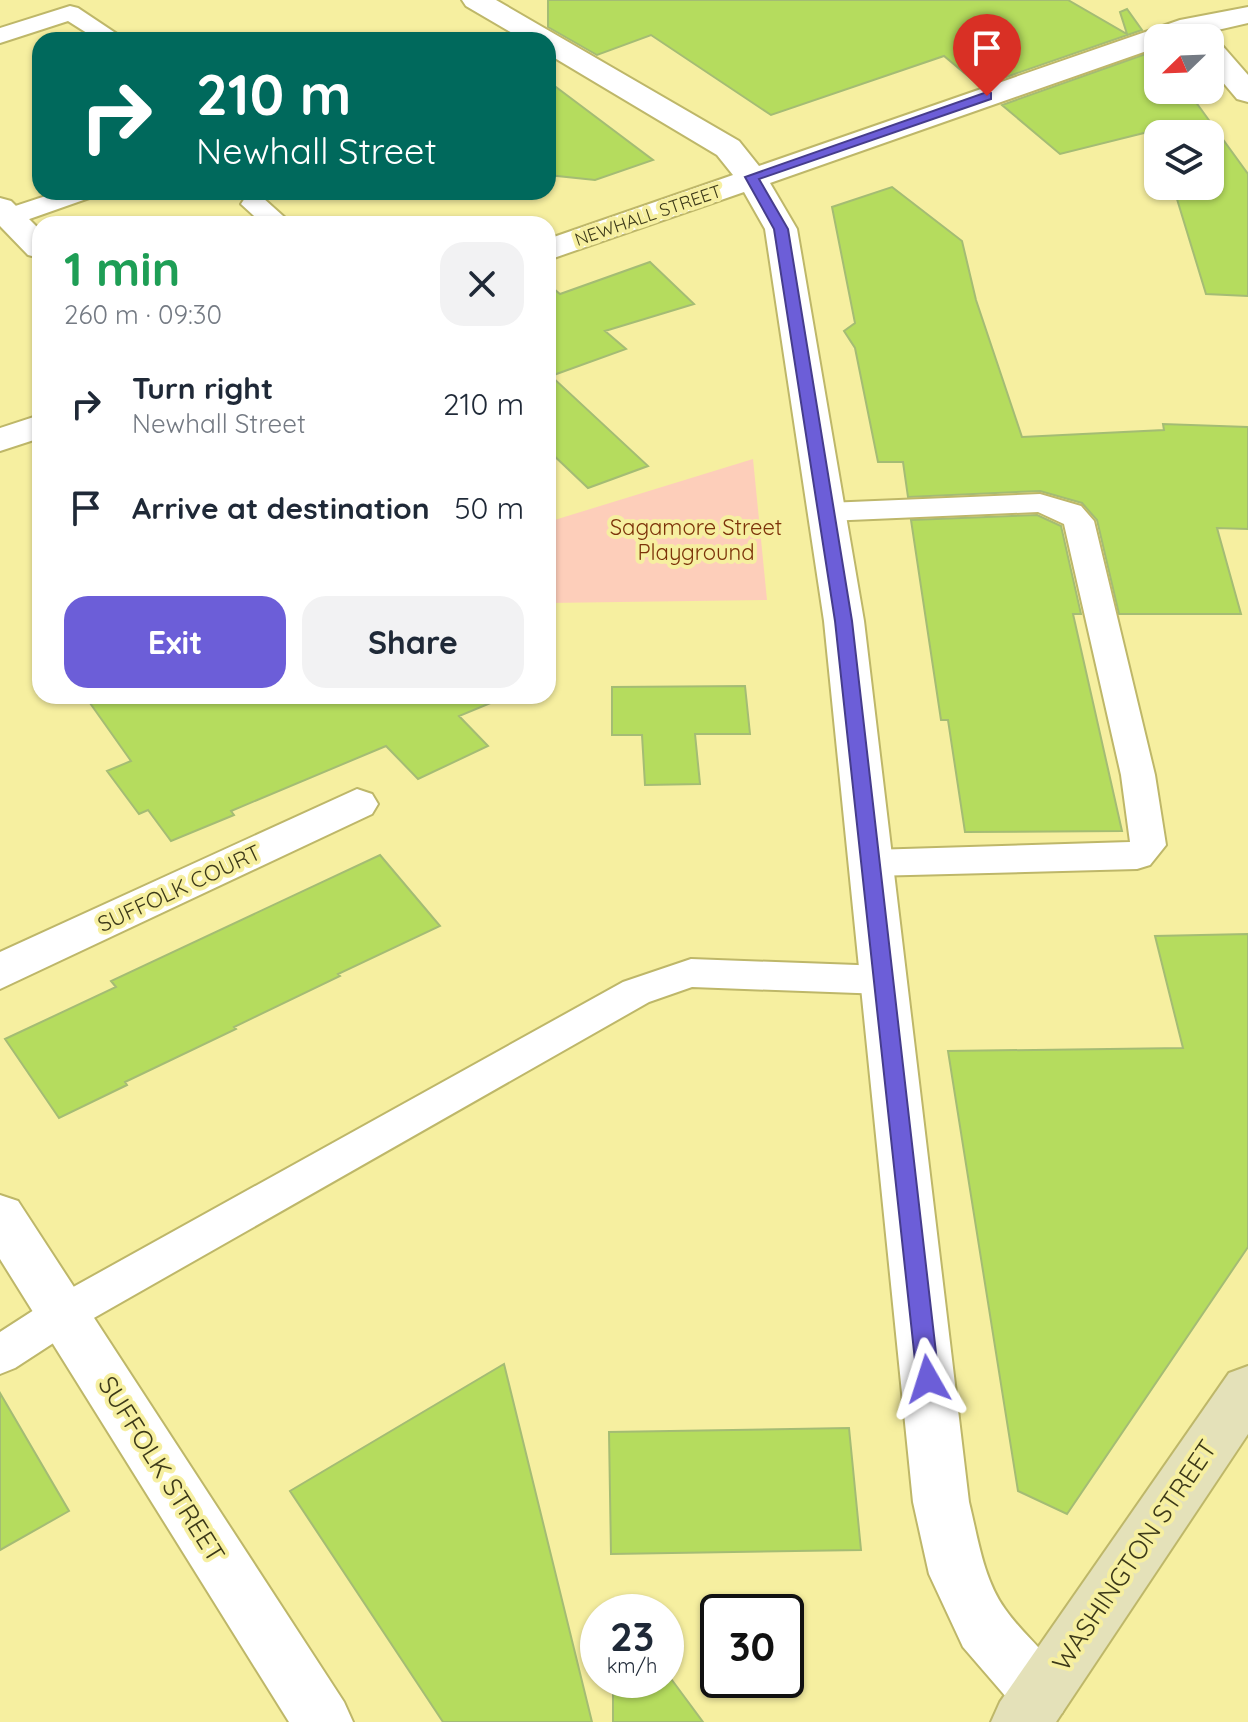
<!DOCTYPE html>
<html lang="en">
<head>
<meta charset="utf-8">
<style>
	:root { --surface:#fff; --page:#f2f2f3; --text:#1f2937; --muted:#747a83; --accent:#6c5ed8 }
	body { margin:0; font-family:Quicksand,sans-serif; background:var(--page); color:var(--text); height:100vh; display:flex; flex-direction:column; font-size:30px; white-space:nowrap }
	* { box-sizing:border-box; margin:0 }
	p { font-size:26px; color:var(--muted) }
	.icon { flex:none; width:44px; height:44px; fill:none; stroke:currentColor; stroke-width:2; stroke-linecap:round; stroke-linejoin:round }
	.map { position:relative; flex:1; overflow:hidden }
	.panel { position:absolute; left:32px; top:216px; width:524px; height:488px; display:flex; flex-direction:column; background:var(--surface); border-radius:24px; box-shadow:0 2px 6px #0004 }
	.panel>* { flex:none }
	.banner { position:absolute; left:32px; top:32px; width:524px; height:168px; border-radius:24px; box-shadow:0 2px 6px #0004; background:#00695c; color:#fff; overflow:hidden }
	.needle { width:52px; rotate:247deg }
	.tools { position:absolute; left:1144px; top:24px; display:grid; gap:16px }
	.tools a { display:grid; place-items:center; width:80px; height:80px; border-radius:16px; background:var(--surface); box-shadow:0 2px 6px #0004; font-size:40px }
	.speed { position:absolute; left:580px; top:1594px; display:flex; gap:16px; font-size:40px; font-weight:700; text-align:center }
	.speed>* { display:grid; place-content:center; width:104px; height:104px; border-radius:50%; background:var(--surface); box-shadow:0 2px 6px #0004; line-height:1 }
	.speed small { font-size:20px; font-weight:400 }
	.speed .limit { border:4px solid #111; border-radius:12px; background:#fff; color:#111 }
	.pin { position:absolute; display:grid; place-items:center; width:68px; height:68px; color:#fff; margin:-82px -34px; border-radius:50% 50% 50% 0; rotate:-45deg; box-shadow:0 0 8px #0007 }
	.pin .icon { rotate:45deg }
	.me { position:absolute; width:88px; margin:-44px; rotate:354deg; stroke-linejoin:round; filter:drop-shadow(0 0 6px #0008) }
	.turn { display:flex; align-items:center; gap:28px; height:168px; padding:0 32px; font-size:36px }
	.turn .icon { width:104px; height:104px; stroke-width:2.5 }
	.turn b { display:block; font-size:56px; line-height:68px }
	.round { display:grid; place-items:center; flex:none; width:84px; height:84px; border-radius:24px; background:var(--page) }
	.head { display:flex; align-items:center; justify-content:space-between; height:136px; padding:0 32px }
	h1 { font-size:48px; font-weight:800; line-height:60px; color:#1e9e55 }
	.button { display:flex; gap:16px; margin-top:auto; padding:16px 32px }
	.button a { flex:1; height:92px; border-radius:24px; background:var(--accent); color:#fff; font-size:32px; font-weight:800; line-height:92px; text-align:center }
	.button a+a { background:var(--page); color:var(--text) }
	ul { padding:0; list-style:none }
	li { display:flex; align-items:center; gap:24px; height:104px; padding:0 32px }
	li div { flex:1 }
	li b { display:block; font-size:30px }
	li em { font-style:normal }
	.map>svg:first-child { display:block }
	.green { fill:#fdceba }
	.building { fill:#b5dc5e; stroke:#a4bc74; stroke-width:2 }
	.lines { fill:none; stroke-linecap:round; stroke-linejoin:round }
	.lane-casing { stroke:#beb769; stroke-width:4 }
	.street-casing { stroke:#beb769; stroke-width:4 }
	.secondary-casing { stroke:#beb769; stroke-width:4 }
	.lane { fill:#fff; fill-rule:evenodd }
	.street { fill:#fff; fill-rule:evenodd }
	.secondary { fill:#e4e1b9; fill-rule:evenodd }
	.route { fill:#6c5ed8; stroke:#463d8c; stroke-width:2 }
	.labels { text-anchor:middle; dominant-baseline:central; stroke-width:8; stroke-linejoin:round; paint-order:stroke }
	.far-street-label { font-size:18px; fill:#3c3918; stroke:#f6efa0 }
	.park-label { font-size:22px; fill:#7c3209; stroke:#f6efa0 }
	.street-label { font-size:22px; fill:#3c3918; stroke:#f6efa0 }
	.near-street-label { font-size:26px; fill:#3c3918; stroke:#f6efa0 }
</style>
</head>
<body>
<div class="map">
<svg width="1248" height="1722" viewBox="0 0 1248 1722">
	<rect width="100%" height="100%" fill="#f6efa0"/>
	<!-- green -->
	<path class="green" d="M 753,459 L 767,600 L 548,603 L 548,522 Z"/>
	<!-- building -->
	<path class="building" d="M 548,0 L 1068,0 L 1127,34 L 1120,12 L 1127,9 L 1142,30 L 980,86 L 944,56 L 771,115 L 651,35 L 597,55 L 548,27 Z
		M 1157,50 L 1158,90 L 1187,90 L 1248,174 L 1248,296 L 1206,294 L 1173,186 L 1210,186 L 1210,134 L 1158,136 L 1156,130 L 1060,154 L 1002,105 Z
		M 548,81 L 653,160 L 595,180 L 548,175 Z
		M 892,187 L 962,241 L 976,300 L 1022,437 L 1164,430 L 1163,424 L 1248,427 L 1248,529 L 1217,528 L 1241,614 L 1119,614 L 1097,520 L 1082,503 L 1040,491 L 908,497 L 903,462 L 878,462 L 855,348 L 844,331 L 855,323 L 832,207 Z
		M 650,262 L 694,304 L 605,331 L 626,349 L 551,376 L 648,466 L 588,488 L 548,450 L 548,284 L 560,294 Z
		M 1037,515 L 1061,526 L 1081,614 L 1073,614 L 1122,831 L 965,832 L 948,720 L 941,720 L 911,520 Z
		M 745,686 L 750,734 L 695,734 L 700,784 L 645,785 L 642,735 L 612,735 L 612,687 Z
		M 85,696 L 505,696 L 505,697 L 459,716 L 488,746 L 418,779 L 386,746 L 231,811 L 234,815 L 171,841 L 148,810 L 139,814 L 107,771 L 131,761 Z
		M 380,855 L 440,926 L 338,974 L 340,976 L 234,1027 L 236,1029 L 125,1082 L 127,1085 L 59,1118 L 5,1039 L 116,987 L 111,981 Z
		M 1248,934 L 1248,1247 L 1067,1514 L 1018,1491 L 948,1051 L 1183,1048 L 1155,936 Z
		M 504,1364 L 592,1722 L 443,1722 L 290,1491 Z
		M 0,1393 L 69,1511 L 0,1550 Z
		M 849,1428 L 861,1550 L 611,1554 L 609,1432 Z
		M 666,1672 L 703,1722 L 613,1722 L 613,1680 L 666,1680 Z"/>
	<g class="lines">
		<!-- lane casing -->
		<g class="lane-casing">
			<path id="lane" d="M 70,6 L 78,8 L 126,40 L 98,40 L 68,21 L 0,43 L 0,28 Z
				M 58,192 L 96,192 L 92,197 L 18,223 L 0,223 L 0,211 Z
				M 254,196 L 263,198 L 292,224 L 263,224 L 241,204 L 245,198 Z
				M 1040,494 L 1081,506 L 1094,521 L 1155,775 L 1166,845 L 1150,865 L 1137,869 L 871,876 L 858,872 L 853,863 L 858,854 L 871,850 L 1130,842 L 1121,775 L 1064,524 L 1038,512 L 827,521 L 816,519 L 812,512 L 816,505 L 827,503 Z
				M 691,959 L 884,966 L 897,970 L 903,980 L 897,990 L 884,994 L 692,987 L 649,1002 L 78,1327 L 15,1368 L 0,1374 L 0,1332 L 48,1301 L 623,982 Z"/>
		</g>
		<!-- street casing -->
		<g class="street-casing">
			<path id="street" d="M 462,0 L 496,0 L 739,141 L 759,166 L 1180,20 L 1248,7 L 1248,23 L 1183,38 L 1158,38 L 1158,47 L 770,183 L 797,229 L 864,621 L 969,1502 C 978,1538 983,1578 1005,1609 C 1026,1639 1056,1659 1071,1693 L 1062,1713 L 1041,1721 L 1020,1713 L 963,1647 L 929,1574 L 913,1502 L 824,621 L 765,229 L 744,192 L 548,260 L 548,239 L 733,175 L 717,155 L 548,54 L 548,40 L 524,40 L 466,6 Z
				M 1210,40 L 1220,43 L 1248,75 L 1248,102 L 1237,99 L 1210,67 Z
				M 0,198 L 11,201 L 40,230 L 40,258 L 28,255 L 0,226 Z
				M 40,415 L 40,438 L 0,451 L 0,428 Z
				M 357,789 L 372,794 L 378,804 L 372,814 L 0,989 L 0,952 Z
				M 0,1195 L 18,1201 L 344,1702 L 353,1722 L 289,1722 L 0,1259 Z"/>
		</g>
		<!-- secondary casing -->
		<g class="secondary-casing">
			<path id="secondary" d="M 1248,1366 L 1248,1434 L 1056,1722 L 991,1722 L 1000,1702 L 1229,1373 Z"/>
		</g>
		<!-- lane -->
		<use href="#lane" class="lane"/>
		<!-- street -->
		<use href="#street" class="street"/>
		<!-- secondary -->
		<use href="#secondary" class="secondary"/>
	</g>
	<!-- route -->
	<path class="route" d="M 987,92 L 991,93 L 991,99 L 759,179 L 788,229 L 852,621 L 939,1379 L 935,1386 L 928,1389 L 920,1386 L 917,1379 L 835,621 L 774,229 L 745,177 Z"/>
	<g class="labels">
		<!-- far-street labels -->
		<g class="far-street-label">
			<text transform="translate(648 215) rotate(-19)">NEWHALL STREET</text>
		</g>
		<!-- park labels -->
		<g class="park-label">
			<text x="696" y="527">Sagamore Street<tspan x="696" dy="25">Playground</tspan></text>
		</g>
		<!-- street labels -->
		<g class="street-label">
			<text transform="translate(179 888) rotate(-25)">SUFFOLK COURT</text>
		</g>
		<!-- near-street labels -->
		<g class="near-street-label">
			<text transform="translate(162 1469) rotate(58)">SUFFOLK STREET</text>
			<text transform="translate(1134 1555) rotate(-56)">WASHINGTON STREET</text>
		</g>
	</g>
</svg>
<div class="tools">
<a><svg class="needle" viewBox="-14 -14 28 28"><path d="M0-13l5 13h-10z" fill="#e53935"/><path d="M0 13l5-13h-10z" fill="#747a83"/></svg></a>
<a><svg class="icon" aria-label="layers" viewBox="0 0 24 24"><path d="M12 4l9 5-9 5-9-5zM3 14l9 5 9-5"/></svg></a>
</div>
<div class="speed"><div>23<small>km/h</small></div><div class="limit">30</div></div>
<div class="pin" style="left:987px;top:96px;background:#d93025"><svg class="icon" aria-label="arrive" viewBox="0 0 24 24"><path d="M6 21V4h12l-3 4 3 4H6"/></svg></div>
<svg class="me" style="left:928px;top:1379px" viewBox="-20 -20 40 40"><path d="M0-17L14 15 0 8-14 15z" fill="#6c5ed8" stroke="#fff" stroke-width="4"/></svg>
<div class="banner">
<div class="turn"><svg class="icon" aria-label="right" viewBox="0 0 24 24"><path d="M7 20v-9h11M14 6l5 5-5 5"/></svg><div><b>210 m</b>Newhall Street</div></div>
</div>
<section class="panel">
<div class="head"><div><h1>1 min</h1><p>260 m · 09:30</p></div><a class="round"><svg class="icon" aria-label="close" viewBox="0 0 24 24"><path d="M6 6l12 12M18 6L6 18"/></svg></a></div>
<ul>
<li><svg class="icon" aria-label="right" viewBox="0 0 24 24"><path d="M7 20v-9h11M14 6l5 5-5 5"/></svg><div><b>Turn right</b><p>Newhall Street</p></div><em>210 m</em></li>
<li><svg class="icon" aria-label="arrive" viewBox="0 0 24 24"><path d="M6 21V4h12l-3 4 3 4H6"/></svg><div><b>Arrive at destination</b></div><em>50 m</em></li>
</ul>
<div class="button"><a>Exit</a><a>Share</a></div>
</section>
</div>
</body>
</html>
